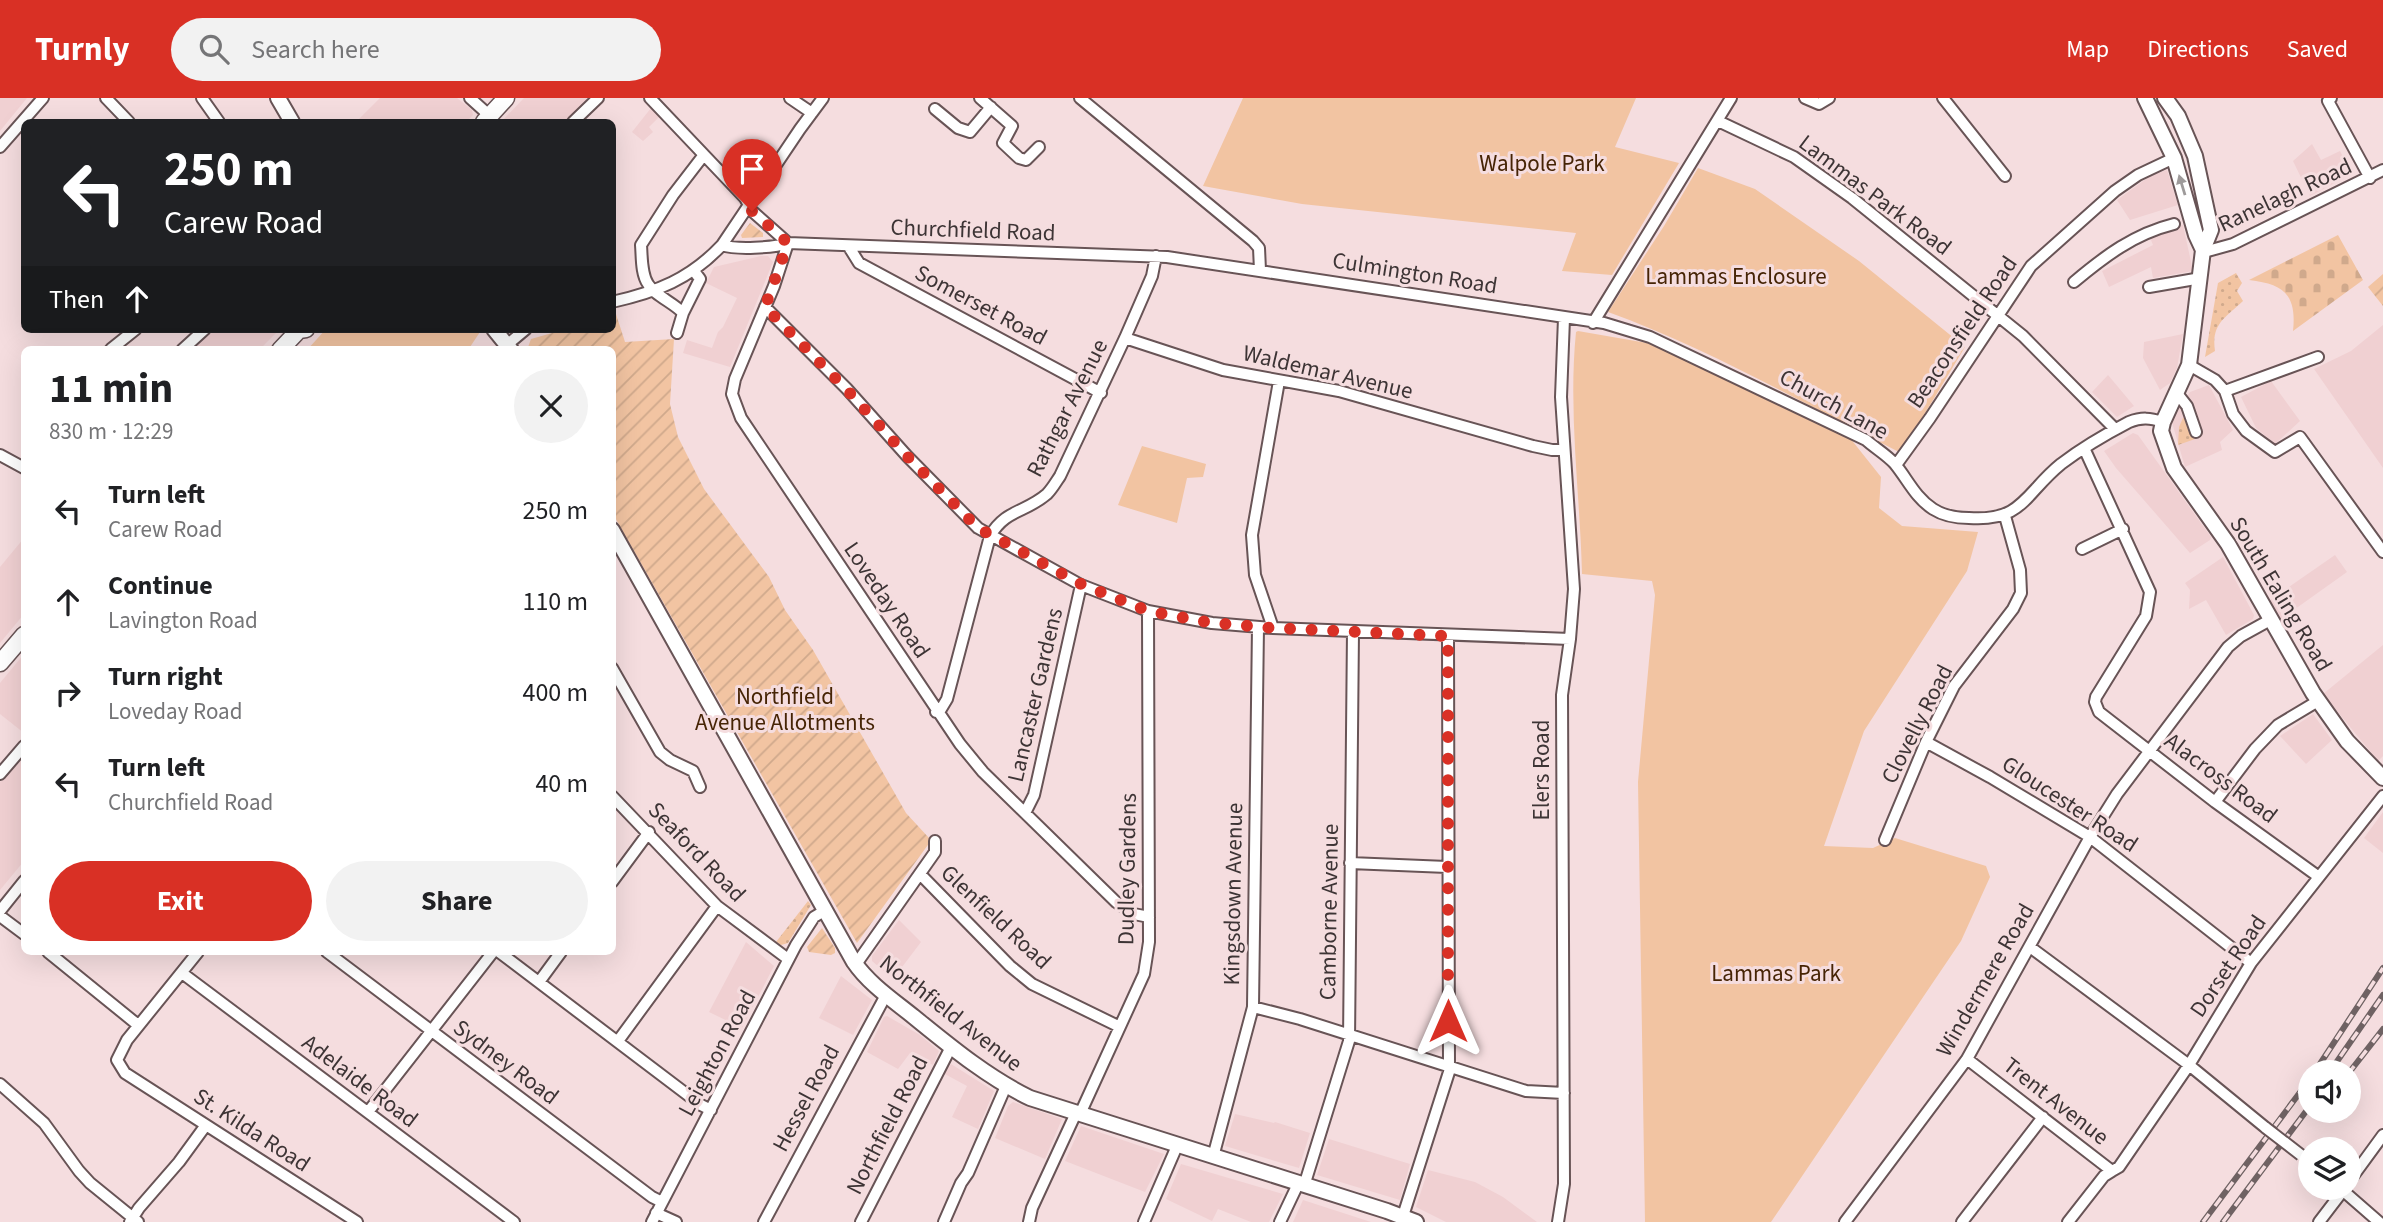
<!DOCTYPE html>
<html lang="en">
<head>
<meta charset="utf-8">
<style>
	:root { --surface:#fff; --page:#f2f2f2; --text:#202124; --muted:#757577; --accent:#d93025 }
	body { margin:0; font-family:"Source Sans 3",sans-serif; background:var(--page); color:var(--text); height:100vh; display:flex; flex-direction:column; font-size:26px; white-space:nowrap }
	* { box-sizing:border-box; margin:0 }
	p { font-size:23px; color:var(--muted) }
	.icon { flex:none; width:38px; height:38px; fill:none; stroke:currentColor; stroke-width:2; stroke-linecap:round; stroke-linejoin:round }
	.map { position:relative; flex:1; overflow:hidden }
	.sheet { position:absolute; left:21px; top:248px; width:595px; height:609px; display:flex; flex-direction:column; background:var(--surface); border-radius:10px; box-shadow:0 7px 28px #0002 }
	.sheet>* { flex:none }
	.banner { position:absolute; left:21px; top:21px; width:595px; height:214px; border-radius:10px; box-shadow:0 7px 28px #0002; background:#202124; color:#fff; overflow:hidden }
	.fabs { position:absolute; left:2298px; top:962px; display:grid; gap:14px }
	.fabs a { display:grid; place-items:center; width:63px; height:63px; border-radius:50%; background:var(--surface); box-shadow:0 7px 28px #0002; font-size:35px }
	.pin { position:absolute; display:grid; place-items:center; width:60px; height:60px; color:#fff; margin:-72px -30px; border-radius:50% 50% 50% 0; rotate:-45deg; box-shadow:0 0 7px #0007 }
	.pin .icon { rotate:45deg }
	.me { position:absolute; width:77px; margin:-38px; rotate:0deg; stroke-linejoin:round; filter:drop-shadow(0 0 5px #0008) }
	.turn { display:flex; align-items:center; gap:24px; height:147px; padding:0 28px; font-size:32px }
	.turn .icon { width:91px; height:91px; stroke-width:2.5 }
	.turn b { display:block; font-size:49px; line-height:60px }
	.then { display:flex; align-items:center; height:66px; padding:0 28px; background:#0003; gap:14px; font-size:26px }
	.round { display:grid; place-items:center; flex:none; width:74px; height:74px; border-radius:37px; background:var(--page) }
	.summary { display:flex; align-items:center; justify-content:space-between; height:119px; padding:0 28px }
	h1 { font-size:42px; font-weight:700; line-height:52px }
	.button { display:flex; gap:14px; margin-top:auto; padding:14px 28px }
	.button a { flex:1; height:80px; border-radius:42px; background:var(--accent); color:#fff; font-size:28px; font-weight:700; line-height:80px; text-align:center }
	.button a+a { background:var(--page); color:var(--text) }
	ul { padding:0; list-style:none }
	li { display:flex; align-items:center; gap:21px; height:91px; padding:0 28px }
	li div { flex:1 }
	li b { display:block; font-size:26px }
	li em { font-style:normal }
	header { display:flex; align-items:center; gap:42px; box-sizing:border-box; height:98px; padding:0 35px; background:var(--accent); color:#fff }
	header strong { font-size:33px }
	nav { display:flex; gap:38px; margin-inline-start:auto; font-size:24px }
	.search { width:490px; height:63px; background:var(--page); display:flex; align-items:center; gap:18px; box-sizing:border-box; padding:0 24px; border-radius:38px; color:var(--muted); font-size:26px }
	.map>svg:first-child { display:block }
	.built { fill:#f0d0d2 }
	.grass { fill:url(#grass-dots) }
	.cemetery { fill:url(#cemetery-stones) }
	.park { fill:#f2c4a2 }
	.garden { fill:url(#garden-furrows) }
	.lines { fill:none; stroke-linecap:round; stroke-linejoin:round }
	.minor-casing { stroke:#685456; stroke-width:14 }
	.secondary-casing { stroke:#685456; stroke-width:18 }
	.primary-casing { stroke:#685456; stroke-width:19 }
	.minor { stroke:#fff; stroke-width:10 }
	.secondary { stroke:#fff; stroke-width:14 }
	.primary { stroke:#fff; stroke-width:16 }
	.rail-casing { stroke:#6f6263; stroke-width:6 }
	.rail { stroke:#f5dddf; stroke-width:3.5; stroke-dasharray:10; stroke-linecap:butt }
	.minor-bridge-casing { stroke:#685456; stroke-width:14; stroke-linecap:butt }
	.minor-bridge { stroke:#fff; stroke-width:10 }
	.oneway { fill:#9e9a9a }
	.route { stroke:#d93025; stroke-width:12; stroke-dasharray:0 21.6 }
	.labels { text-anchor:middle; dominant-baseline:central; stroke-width:6; stroke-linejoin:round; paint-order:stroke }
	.park-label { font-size:23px; fill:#462405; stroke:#f5dddf }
	.street-label { font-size:23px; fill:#3d3435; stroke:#f5dddf }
</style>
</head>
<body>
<header>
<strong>Turnly</strong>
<div class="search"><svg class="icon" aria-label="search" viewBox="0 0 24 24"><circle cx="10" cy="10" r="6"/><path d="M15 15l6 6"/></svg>Search here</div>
<nav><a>Map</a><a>Directions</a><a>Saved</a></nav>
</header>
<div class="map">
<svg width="2383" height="1124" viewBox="0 0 2383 1124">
	<defs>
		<pattern id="grass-dots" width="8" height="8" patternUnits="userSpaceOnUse" patternTransform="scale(1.75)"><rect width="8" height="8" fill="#f2c4a2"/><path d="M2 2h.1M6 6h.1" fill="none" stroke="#d0a98c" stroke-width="1.8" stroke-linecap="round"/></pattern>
		<pattern id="cemetery-stones" width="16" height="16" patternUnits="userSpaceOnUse" patternTransform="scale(1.75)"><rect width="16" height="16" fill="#f2c4a2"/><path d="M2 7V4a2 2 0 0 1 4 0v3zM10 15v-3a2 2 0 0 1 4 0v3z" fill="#d0a98c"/></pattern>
		<pattern id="garden-furrows" width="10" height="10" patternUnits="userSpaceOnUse" patternTransform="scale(1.75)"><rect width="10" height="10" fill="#f2c4a2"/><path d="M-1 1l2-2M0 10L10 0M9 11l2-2" fill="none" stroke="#d0a98c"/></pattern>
	</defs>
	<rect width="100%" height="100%" fill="#f5dddf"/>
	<!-- built -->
	<path class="built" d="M 0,0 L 27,0 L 0,33 Z
		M 380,0 L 457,0 L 472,12 L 473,17 L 466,24 L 356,24 Z
		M 524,0 L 593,0 L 569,24 L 501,24 Z
		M 651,10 L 659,19 L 649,29 L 653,34 L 643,43 L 632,34 Z
		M 2312,46 L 2321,62 L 2340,53 L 2352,76 L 2310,98 L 2293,63 Z
		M 2167,72 L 2178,107 L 2130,122 L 2117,102 L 2150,78 Z
		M 2183,127 L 2193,173 L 2153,180 L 2151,169 L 2109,189 L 2102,173 L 2153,147 L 2149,137 L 2158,132 Z
		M 761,158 L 768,158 L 773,164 L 730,269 L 683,255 L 687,242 L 712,250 L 718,234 L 723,229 L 737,200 L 706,185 L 714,169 Z
		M 2383,227 L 2383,370 L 2314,271 L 2351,253 Z
		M 207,231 L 274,231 L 277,234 L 259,252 L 184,252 Z
		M 2183,236 L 2177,270 L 2170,285 L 2160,292 L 2143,260 L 2144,244 Z
		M 2108,277 L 2134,308 L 2117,319 L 2092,294 Z
		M 2271,283 L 2300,323 L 2275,346 L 2256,330 L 2241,299 Z
		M 2209,287 L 2233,332 L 2220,344 L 2222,352 L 2185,369 L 2171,321 L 2190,294 Z
		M 2133,335 L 2138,337 L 2211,439 L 2210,442 L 2190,455 L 2116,370 L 2104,353 Z
		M 24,440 L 24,516 L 0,545 L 0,469 Z
		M 2335,457 L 2347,474 L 2281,521 L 2270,502 Z
		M 2223,459 L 2254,517 L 2253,521 L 2226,537 L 2206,502 L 2189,511 L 2190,492 L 2185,485 Z
		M 2383,547 L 2383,658 L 2378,663 L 2323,596 Z
		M 24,556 L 24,635 L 0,616 L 0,585 Z
		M 2313,616 L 2332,642 L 2306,666 L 2280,638 Z
		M 24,655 L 24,763 L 0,792 L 0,684 Z
		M 2383,714 L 2383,755 L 2364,740 Z
		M 899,822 L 921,844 L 893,881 L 872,863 L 872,858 Z
		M 746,844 L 774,868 L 742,930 L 709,914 Z
		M 841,878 L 872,902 L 853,937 L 819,920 Z
		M 887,918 L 920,937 L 939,953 L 933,967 L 910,955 L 898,971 L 867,954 L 884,919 Z
		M 951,966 L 994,993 L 978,1031 L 952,1019 L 967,988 L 943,975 Z
		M 1013,1004 L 1062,1021 L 1045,1061 L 995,1040 L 1008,1008 Z
		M 1235,1016 L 1274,1025 L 1275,1024 L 1310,1035 L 1299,1070 L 1225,1048 Z
		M 1081,1028 L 1164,1056 L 1145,1094 L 1065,1063 Z
		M 1329,1041 L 1410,1066 L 1400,1102 L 1317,1077 Z
		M 1181,1066 L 1283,1096 L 1269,1124 L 1251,1124 L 1218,1111 L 1212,1123 L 1166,1101 Z
		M 1428,1072 L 1475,1084 L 1503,1099 L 1537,1124 L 1446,1124 L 1416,1109 Z
		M 1303,1102 L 1371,1124 L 1293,1124 Z"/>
	<!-- grass -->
	<path class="grass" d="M 2236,175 L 2242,185 L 2237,193 L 2243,203 C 2225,220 2211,226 2215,253 L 2205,259 L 2218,185 Z
		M 2189,317 L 2195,341 L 2178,347 L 2179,329 L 2183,320 Z
		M 808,803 L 811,807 L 788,845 L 781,847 L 776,844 Z"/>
	<!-- cemetery -->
	<path class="cemetery" d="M 2338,137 L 2363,182 L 2293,233 C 2297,196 2283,186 2249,182 Z"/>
	<!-- park -->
	<path class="park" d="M 1243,0 L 1636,0 L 1615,49 L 1679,65 L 1612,177 L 1562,173 L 1576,135 L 1302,106 L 1203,88 Z
		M 1698,70 L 1755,91 L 1859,163 L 1965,249 L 1901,355 C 1804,306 1710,251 1608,214 L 1664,128 Z
		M 326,231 L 476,231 L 480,234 L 468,252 L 307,252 Z
		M 1578,233 L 1647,245 L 1789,307 L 1850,340 L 1881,379 L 1879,410 L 1902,428 L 1978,434 L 1967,473 L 1864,633 L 1824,748 L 1873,750 L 1895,740 L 1986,768 L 1990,779 L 1961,843 L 1771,1124 L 1645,1124 L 1638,684 L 1655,497 L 1652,483 L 1582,476 C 1580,395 1568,315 1576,234 Z
		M 1142,348 L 1206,366 L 1203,379 L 1187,380 L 1177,425 L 1118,407 Z"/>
	<!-- garden -->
	<path class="garden" d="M 750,125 L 763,135 L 763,139 L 742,140 L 741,137 Z
		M 2383,176 L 2383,208 L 2368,189 Z
		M 616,216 L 625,244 L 674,241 L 670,306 L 678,339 L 704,391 L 769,479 L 785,512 L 813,552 L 906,715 L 929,740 L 930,744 L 857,845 L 613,416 L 612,252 L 527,252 L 531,241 L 566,231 L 612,231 L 613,217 Z
		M 822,830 L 835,850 L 835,855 L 831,857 L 809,854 L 807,849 Z"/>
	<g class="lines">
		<!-- minor casing -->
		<g class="minor-casing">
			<path id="minor" d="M 106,0 L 129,24
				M 202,0 L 219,24
				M 470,0 L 490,18
				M 650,0 L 745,100 L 752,113 L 788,145
				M 790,0 L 812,15
				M 980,0 L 1012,28 L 1003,45 L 1019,60 L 1026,62 L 1039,49
				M 1080,0 L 1253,143 L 1259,150 L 1260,172
				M 1805,0 L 1819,6 L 1829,0
				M 1943,0 L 2005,78
				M 2331,0 L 2328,3 L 2370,80
				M 935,11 L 958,30 L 970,34 L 991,9
				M 1718,23 L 1794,59 L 1852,100 L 2023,238 L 2115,331
				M 573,24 L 598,0
				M 0,49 L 43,0
				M 788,145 L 774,188 L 735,281 L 732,296 L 741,320 L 960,646 L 983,674 L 1116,804 L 1134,816 L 1149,819
				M 722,147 C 736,152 773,150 788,145 L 1167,159 L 1604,225 L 1650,239 L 1866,342 C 1875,350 1887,357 1895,366 C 1908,382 1915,399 1933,411 C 1944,418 1957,420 1969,420 C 2023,424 2025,395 2061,366 C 2082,350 2106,336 2129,324 C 2142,319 2150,320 2163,324
				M 849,149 L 859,165 L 1101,295
				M 2204,154 L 2233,146 L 2383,72
				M 2074,184 C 2105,158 2134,136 2174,126
				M 2149,189 L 2201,180
				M 612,204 C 657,194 690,181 722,147 L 800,31 L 823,0
				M 765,209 L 847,291 L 907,358 L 978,430 L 1081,487 L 1148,513 L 1212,525 L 1273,530 L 1570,541
				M 683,215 C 674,205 654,197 648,186 C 641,176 642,159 641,147 L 673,97 L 703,58
				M 1593,225 L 1731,0
				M 677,235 L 683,215 L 700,181 L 694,173
				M 1125,240 L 1223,272 L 1339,293 L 1533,348 L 1552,352 L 1563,352
				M 508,246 L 526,231
				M 111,251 L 136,231
				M 182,252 L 205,231
				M 2189,267 L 2215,282 L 2225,293 L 2233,316 L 2246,333 L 2275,354 L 2300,339 L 2383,454
				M 2225,293 L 2318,259
				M 2176,294 L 2187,308 L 2196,334
				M 2084,350 L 2150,494 L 2146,518 L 2096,599 L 2095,604 L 2099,614 L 2215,704 L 2319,779
				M 0,357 L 24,370
				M 1896,367 L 1930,320 L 2031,168 L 2115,93 L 2138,77 L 2174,60
				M 2082,451 L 2123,431
				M 1273,530 L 1255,477 L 1252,437 L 1279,283
				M 612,570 L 660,654 L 670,662 L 693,673 L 700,689
				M 936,614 L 941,611 L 947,601 L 990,438 C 1006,411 1025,415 1047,396 C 1052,391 1056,384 1060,378 L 1125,240 L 1152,178 L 1156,158
				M 1926,644 L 1990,679 L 2090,739 L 2251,865
				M 0,676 L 24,648
				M 612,698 L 717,808 L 788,861
				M 2215,704 L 2255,651 L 2278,627 L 2318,603
				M 1025,715 L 1034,697 L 1081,487
				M 1885,742 L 1926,644 L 1954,588 L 2013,511 L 2021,495 L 2020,472 L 2005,418
				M 1350,765 L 1447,769
				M 920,776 L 1010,868 L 1032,886 L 1118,928
				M 612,784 L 649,734
				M 0,813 L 24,783
				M 0,818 L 24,836
				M 2030,849 L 2189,967 L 2266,1030
				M 48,854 L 138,927
				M 198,854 L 127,942 L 117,962 L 125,975 L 357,1124
				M 327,854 L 652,1099 L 662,1104
				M 499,854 L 701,1007 L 711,1012
				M 854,864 L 859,862 L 935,754 L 935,743
				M 182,875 L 514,1124
				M 539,884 L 561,854
				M 1253,909 L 1300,921 L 1526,993 L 1564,995
				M 618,943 L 717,808
				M 1967,961 L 2112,1073 L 2119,1069 L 2189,967 L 2251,865 L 2383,698
				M 0,986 L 44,1025 L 79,1073 L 90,1085 L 138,1124
				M 368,1014 L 493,854
				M 1080,1016 L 1144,876 L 1149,844 L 1148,513
				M 1213,1059 L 1253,909 L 1258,529
				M 2348,1085 L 2383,1037
				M 1304,1088 L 1349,943 L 1353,533
				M 2340,1090 L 2379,1124
				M 656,1115 L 676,1124
				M 1403,1118 L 1449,974 L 1448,538
				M 130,1124 L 139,1110 L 179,1064 L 206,1027
				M 652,1124 L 796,847 L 814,819 L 826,812
				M 764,1124 L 886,897
				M 861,1124 L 951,949
				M 944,1124 L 961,1085 L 968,1075 L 1006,988
				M 1029,1124 L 1032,1110 L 1076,1015
				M 1144,1124 L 1177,1048
				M 1280,1124 L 1298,1086
				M 1558,1124 L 1564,1086 L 1562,597 L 1570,541 L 1574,491 L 1561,299 L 1564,220
				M 1845,1124 L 1967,961 L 2090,739 L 2117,696 L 2228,549 L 2241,538 L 2270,522
				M 1962,1124 L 2043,1019
				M 2068,1124 L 2104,1078 L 2112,1073
				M 2319,1124 L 2345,1090"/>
		</g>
		<!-- secondary casing -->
		<g class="secondary-casing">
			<path id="secondary" d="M 278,0 L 292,24
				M 2145,0 L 2174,60 L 2196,137 L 2203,152
				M 2165,0 L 2178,18 L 2195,58 L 2211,132 L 2203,152 L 2189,267 L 2163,324 L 2161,333 L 2174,370 L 2228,446 L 2313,595 L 2347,643 L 2383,680
				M 494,231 L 511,252
				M 612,432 L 854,864 C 869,886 893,902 914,919 C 951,949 987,979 1030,1000 L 1387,1113 L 1416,1124"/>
		</g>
		<!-- primary casing -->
		<g class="primary-casing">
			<path id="primary" d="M 484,24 L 506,0
				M 280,252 L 299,232 L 306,231
				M 0,565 L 24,537"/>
		</g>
		<!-- minor -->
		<use href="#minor" class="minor"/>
		<!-- secondary -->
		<use href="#secondary" class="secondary"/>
		<!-- primary -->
		<use href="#primary" class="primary"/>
		<!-- rail casing -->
		<g class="rail-casing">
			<path id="rail" d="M 2314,975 L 2383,870
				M 2329,975 L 2383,897
				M 2348,976 L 2383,931
				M 2203,1124 L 2310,981
				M 2223,1124 L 2310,1008"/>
		</g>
		<!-- rail -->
		<use href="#rail" class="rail"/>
		<!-- minor-bridge casing -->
		<g class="minor-bridge-casing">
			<path id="minor-bridge" d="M 2266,1030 L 2301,1057"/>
		</g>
		<!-- minor-bridge -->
		<use href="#minor-bridge" class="minor-bridge"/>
	</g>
	<!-- one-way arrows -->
	<defs><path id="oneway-solid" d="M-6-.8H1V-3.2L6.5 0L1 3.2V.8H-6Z" transform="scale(1.75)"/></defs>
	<use class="oneway" href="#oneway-solid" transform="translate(2182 87) rotate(-107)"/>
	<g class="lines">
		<!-- route -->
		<path class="route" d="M 752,113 L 788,145 L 765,209 L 847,292 L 907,358 L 978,430 L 1081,486 L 1148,513 L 1212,525 L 1273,530 L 1448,538 L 1448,923"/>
	</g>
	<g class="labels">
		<!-- park labels -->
		<g class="park-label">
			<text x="1542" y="65">Walpole Park</text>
			<text x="1736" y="178">Lammas Enclosure</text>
			<text x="785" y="598">Northfield<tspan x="785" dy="26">Avenue Allotments</tspan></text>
			<text x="1776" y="875">Lammas Park</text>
		</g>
		<!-- street labels -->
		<g class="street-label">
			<text transform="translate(1875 97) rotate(37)">Lammas Park Road</text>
			<text transform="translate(2285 97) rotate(-25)">Ranelagh Road</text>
			<text transform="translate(973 132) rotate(2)">Churchfield Road</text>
			<text transform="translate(1415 175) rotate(9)">Culmington Road</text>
			<text transform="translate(981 207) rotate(28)">Somerset Road</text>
			<text transform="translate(1962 234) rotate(-56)">Beaconsfield Road</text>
			<text transform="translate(1328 274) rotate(13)">Waldemar Avenue</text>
			<text transform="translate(1834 306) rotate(29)">Church Lane</text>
			<text transform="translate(1067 310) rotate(-63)">Rathgar Avenue</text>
			<text transform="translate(2281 496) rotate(59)">South Ealing Road</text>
			<text transform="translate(887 502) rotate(56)">Loveday Road</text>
			<text transform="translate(1035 597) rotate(-77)">Lancaster Gardens</text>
			<text transform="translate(1917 626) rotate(-63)">Clovelly Road</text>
			<text transform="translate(1541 672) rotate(-90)">Elers Road</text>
			<text transform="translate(2221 680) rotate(37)">Alacross Road</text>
			<text transform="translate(2070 706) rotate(33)">Gloucester Road</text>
			<text transform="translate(697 754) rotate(46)">Seaford Road</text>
			<text transform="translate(1127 771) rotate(-89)">Dudley Gardens</text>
			<text transform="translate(1233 796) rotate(-89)">Kingsdown Avenue</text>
			<text transform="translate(1329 814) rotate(-89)">Camborne Avenue</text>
			<text transform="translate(996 819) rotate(43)">Glenfield Road</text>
			<text transform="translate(2228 868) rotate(-56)">Dorset Road</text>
			<text transform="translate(1985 882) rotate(-60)">Windermere Road</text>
			<text transform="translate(951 915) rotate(38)">Northfield Avenue</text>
			<text transform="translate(717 955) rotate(-62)">Leighton Road</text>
			<text transform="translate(506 964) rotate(37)">Sydney Road</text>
			<text transform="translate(360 983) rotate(37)">Adelaide Road</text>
			<text transform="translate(806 1000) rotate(-62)">Hessel Road</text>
			<text transform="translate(2056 1003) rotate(38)">Trent Avenue</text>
			<text transform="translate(887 1027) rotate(-63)">Northfield Road</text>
			<text transform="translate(252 1032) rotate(33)">St. Kilda Road</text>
		</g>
	</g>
</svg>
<div class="fabs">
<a><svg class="icon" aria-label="sound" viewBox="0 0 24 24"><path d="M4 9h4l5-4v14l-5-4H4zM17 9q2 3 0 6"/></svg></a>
<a><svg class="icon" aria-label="layers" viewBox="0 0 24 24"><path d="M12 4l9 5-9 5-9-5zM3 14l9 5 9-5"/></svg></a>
</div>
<div class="pin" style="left:752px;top:113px;background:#d93025"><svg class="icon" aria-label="arrive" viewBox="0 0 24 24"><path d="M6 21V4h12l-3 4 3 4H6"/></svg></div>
<svg class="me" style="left:1448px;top:923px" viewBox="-20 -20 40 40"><path d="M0-17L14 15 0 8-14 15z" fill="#d93025" stroke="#fff" stroke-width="4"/></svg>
<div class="banner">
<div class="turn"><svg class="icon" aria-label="left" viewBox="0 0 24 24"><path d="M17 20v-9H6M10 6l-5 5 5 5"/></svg><div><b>250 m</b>Carew Road</div></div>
<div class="then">Then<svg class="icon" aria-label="ahead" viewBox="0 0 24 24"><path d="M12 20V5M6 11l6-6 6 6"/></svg></div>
</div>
<section class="sheet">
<div class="summary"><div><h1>11 min</h1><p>830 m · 12:29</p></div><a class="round"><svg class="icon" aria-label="close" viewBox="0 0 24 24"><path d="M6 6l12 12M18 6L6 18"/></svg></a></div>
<ul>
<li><svg class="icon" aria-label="left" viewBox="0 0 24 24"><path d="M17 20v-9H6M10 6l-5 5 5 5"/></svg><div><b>Turn left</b><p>Carew Road</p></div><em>250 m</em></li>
<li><svg class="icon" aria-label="ahead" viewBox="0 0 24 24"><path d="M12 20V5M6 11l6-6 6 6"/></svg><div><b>Continue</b><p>Lavington Road</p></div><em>110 m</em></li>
<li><svg class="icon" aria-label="right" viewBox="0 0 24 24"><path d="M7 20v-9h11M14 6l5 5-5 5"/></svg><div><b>Turn right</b><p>Loveday Road</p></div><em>400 m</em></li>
<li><svg class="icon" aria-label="left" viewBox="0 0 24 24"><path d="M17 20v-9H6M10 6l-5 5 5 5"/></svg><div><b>Turn left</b><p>Churchfield Road</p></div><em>40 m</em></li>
</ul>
<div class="button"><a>Exit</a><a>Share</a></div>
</section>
</div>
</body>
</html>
